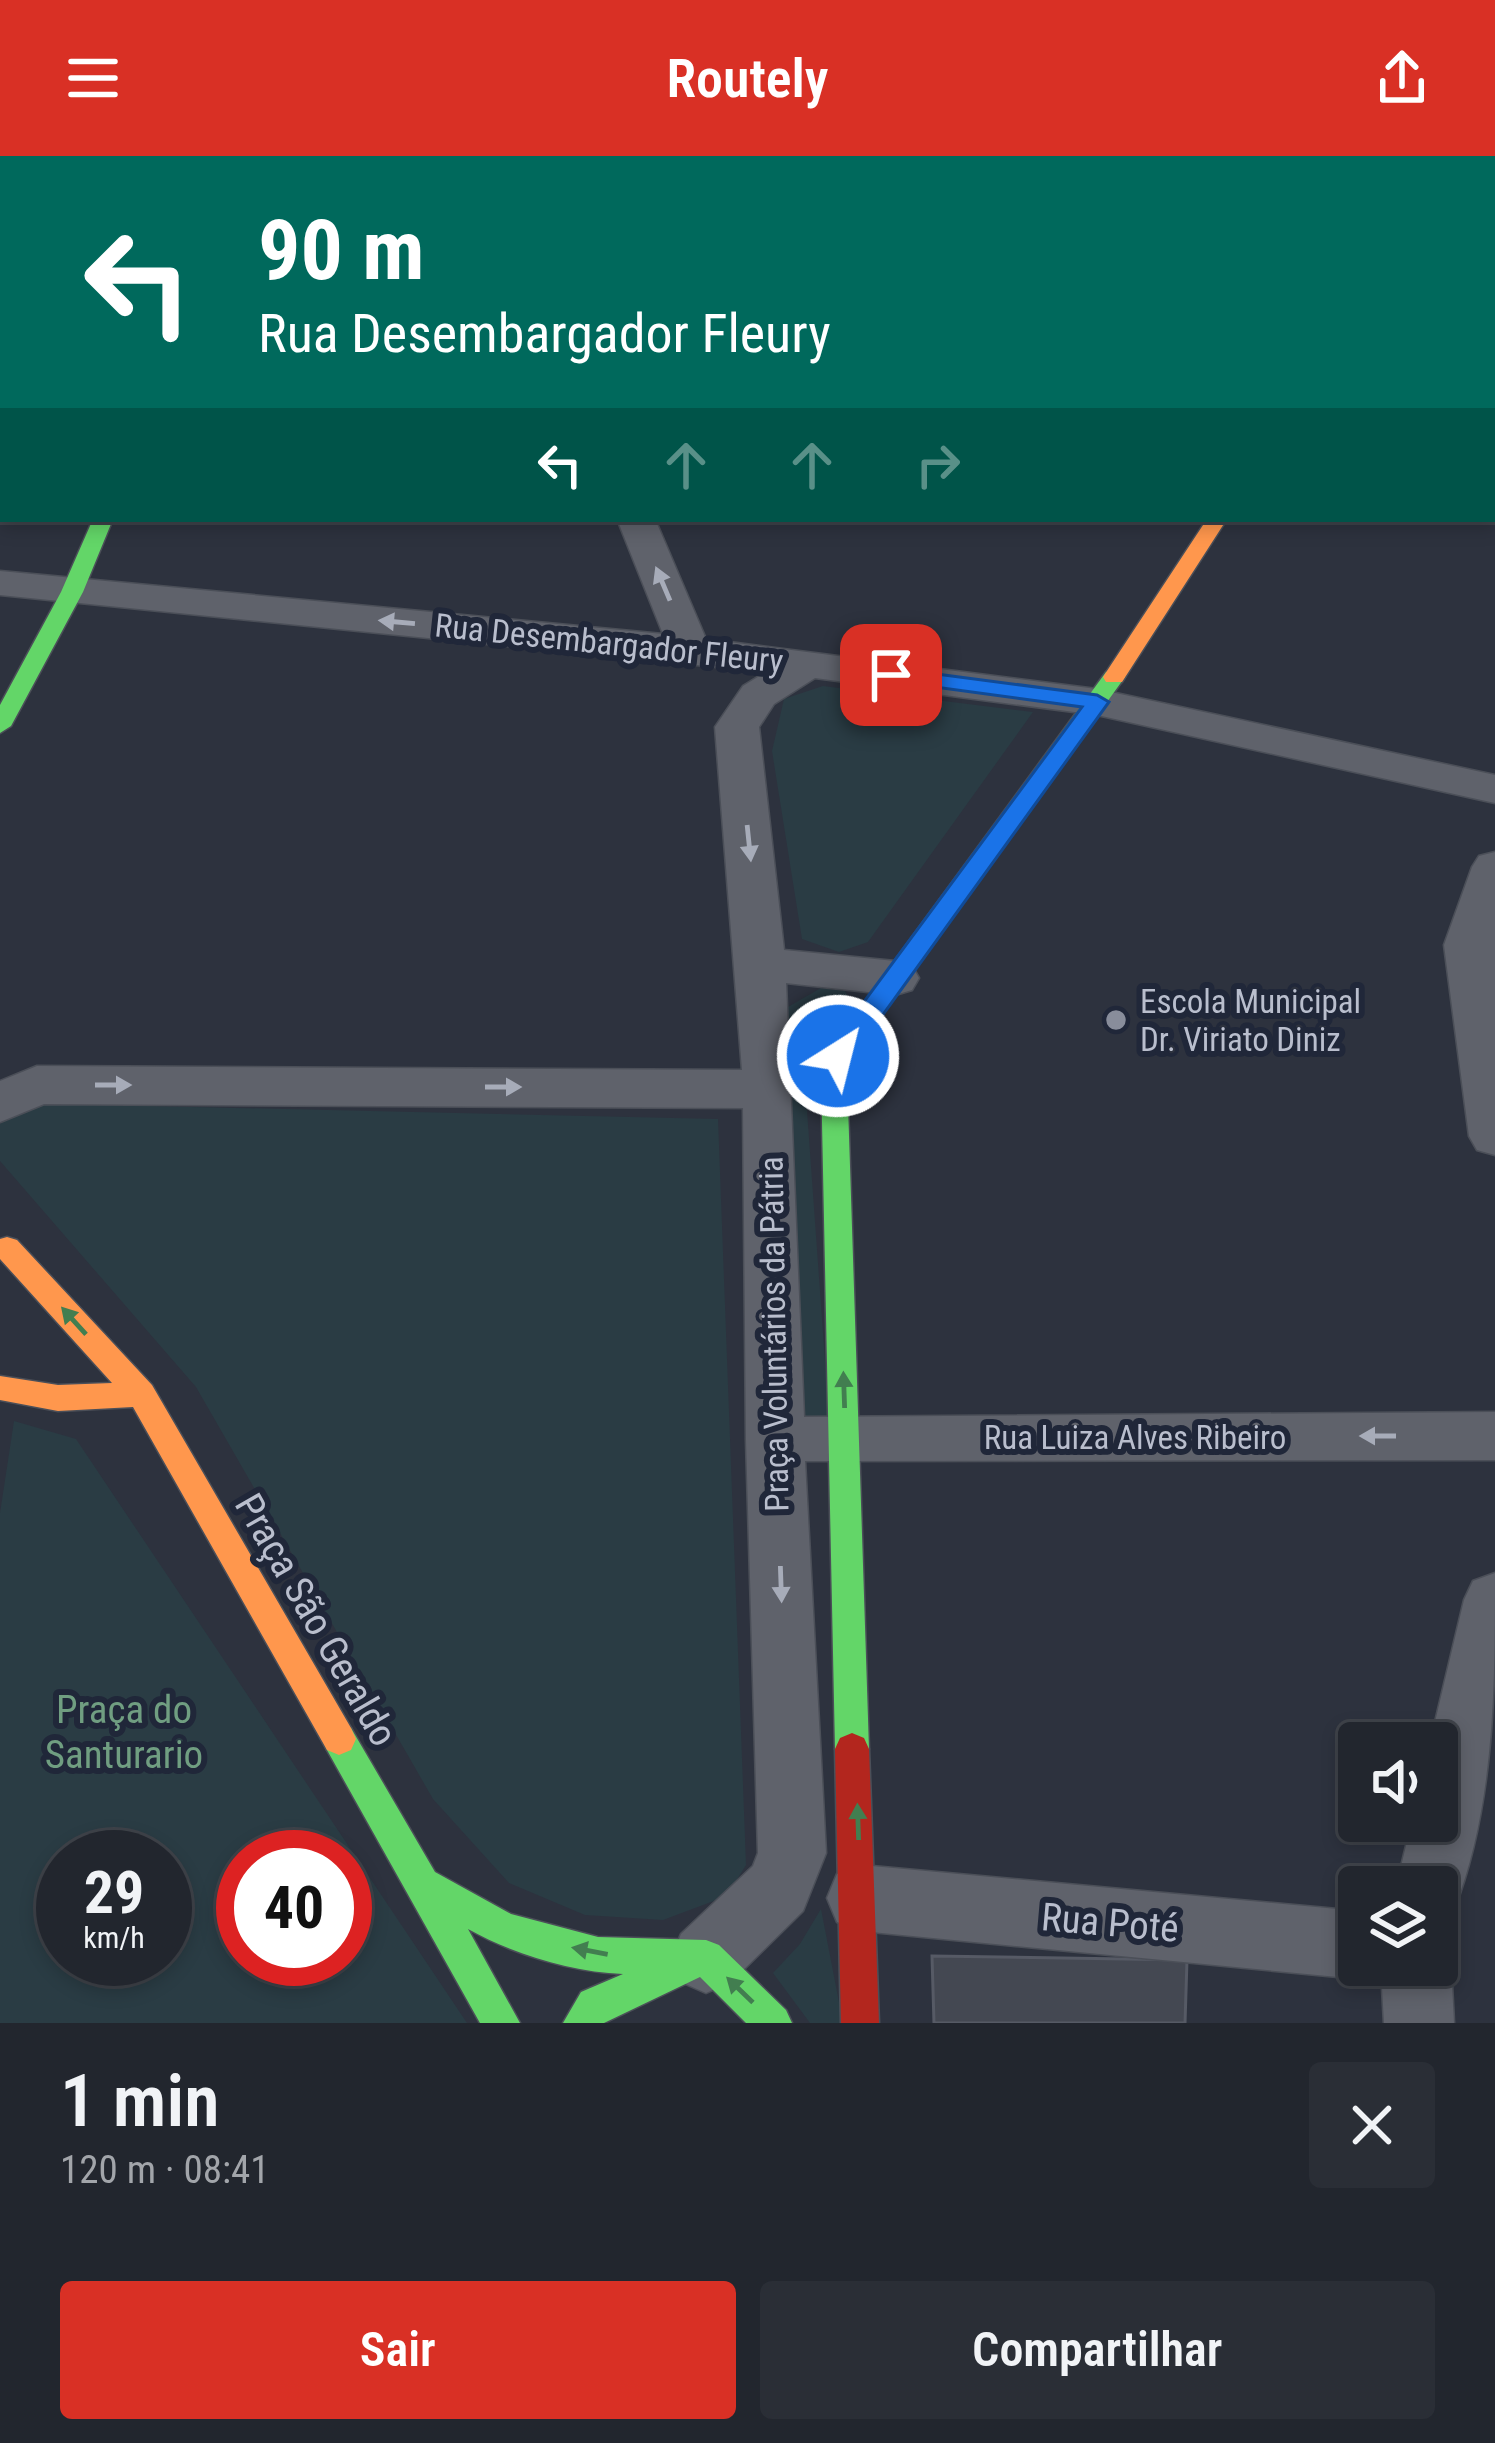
<!DOCTYPE html>
<html lang="pt">
<head>
<meta charset="utf-8">
<style>
	:root { --surface:#22262e; --page:#2a2e36; --text:#f1f3f6; --muted:#a2a5aa; --line:#3f434a; --accent:#d93025 }
	body { margin:0; font-family:"Roboto Condensed",sans-serif; background:var(--page); color:var(--text); height:100vh; display:flex; flex-direction:column; font-size:45px; white-space:nowrap }
	* { box-sizing:border-box; margin:0 }
	p { font-size:39px; color:var(--muted) }
	.icon { flex:none; width:66px; height:66px; fill:none; stroke:currentColor; stroke-width:2; stroke-linecap:round; stroke-linejoin:round }
	.map { position:relative; height:1867px; overflow:hidden }
	.sheet { display:flex; flex-direction:column; background:var(--surface); flex:1 }
	.sheet>* { flex:none }
	.banner { position:absolute; left:0px; top:0px; width:1497px; height:366px; box-shadow:0 6px 18px #0003,0 0 0 3px var(--line); background:#00695c; color:#fff; overflow:hidden }
	.buttons { position:absolute; left:1338px; top:1566px; display:grid; gap:24px }
	.buttons a { display:grid; place-items:center; width:120px; height:120px; border-radius:12px; background:var(--surface); box-shadow:0 6px 18px #0003,0 0 0 3px var(--line); font-size:60px }
	.speed { position:absolute; left:36px; top:1674px; display:flex; gap:24px; font-size:60px; font-weight:700; text-align:center }
	.speed>* { display:grid; place-content:center; width:156px; height:156px; border-radius:50%; background:var(--surface); box-shadow:0 6px 18px #0003,0 0 0 3px var(--line); line-height:1 }
	.speed small { font-size:30px; font-weight:400 }
	.speed .limit { border:18px solid #d22; background:#fff; color:#111 }
	.pin { position:absolute; display:grid; place-items:center; width:102px; height:102px; color:#fff; margin:-51px; border-radius:24px; box-shadow:0 6px 18px #0006 }
	.me { position:absolute; width:132px; margin:-66px; rotate:36deg; stroke-linejoin:round; filter:drop-shadow(0 0 9px #0008) }
	.turn { display:flex; align-items:center; gap:42px; height:252px; padding:0 60px; font-size:54px }
	.turn .icon { width:156px; height:156px; stroke-width:2.5 }
	.turn b { display:block; font-size:84px; line-height:102px }
	.lanes { display:flex; align-items:center; height:114px; padding:0 60px; background:#0003; justify-content:center; gap:60px; direction:ltr }
	.lanes .off { opacity:.35 }
	.round { display:grid; place-items:center; flex:none; width:126px; height:126px; border-radius:12px; background:var(--page) }
	.summary { display:flex; align-items:center; justify-content:space-between; height:204px; padding:0 60px }
	h1 { font-size:72px; font-weight:600; line-height:90px }
	.primary-button { display:flex; gap:24px; margin-top:auto; padding:24px 60px }
	.primary-button a { flex:1; height:138px; border-radius:12px; background:var(--accent); color:#fff; font-size:48px; font-weight:600; line-height:138px; text-align:center }
	.primary-button a+a { background:var(--page); color:var(--text) }
	header { display:flex; justify-content:space-between; align-items:center; height:156px; padding:0 60px; background:var(--accent); color:#fff; font-size:54px; font-weight:600 }
	.map>svg:first-child { display:block }
	.green { fill:#2a3c44; fill-rule:evenodd }
	.building { fill:#444852; stroke:#565a65; stroke-width:3 }
	.lines { fill:none; stroke-linecap:round; stroke-linejoin:round }
	.street-casing { stroke:#4b4f58; stroke-width:3 }
	.fast-casing { stroke:#4b4f58; stroke-width:3 }
	.slow-casing { stroke:#4b4f58; stroke-width:3 }
	.jam-casing { stroke:#4b4f58; stroke-width:3 }
	.street { fill:#5f626b; fill-rule:evenodd }
	.fast { fill:#63d668; fill-rule:evenodd }
	.slow { fill:#ff974d; fill-rule:evenodd }
	.jam { fill:#b3261e; fill-rule:evenodd }
	.oneway { fill:#a7acb9 }
	.oneway2 { fill:#427e50 }
	.route { fill:#1a73e8; stroke:#114b97; stroke-width:3 }
	.poi-dot { fill:#888d9b; stroke:#202739; stroke-width:4.5 }
	.labels { text-anchor:middle; dominant-baseline:central; stroke-width:12; stroke-linejoin:round; paint-order:stroke }
	.street-label { font-size:33px; fill:#b9becd; stroke:#202739 }
	.poi-label { font-size:33px; fill:#b9becd; stroke:#202739; text-anchor:start }
	.near-street-label { font-size:39px; fill:#b9becd; stroke:#202739 }
	.near-park-label { font-size:39px; fill:#709e81; stroke:#202739 }
</style>
</head>
<body>
<header><svg class="icon" aria-label="menu" viewBox="0 0 24 24"><path d="M4 6h16M4 12h16M4 18h16"/></svg>Routely<svg class="icon" aria-label="share" viewBox="0 0 24 24"><path d="M12 15V3M7 8l5-5 5 5M5 13v7h14v-7"/></svg></header>
<div class="map">
<svg width="1495" height="1867" viewBox="0 0 1495 1867">
	<rect width="100%" height="100%" fill="#2d323e"/>
	<!-- green -->
	<path class="green" d="M 823,530 L 1033,556 L 868,786 L 839,796 L 802,783 L 772,595 L 784,543 Z
		M 821,832 L 845,835 L 850,844 L 840,860 L 817,866 L 811,881 L 813,900 L 783,898 L 781,855 Z
		M 783,909 L 804,913 L 829,1260 L 803,1271 Z
		M 22,947 L 718,963 L 746,1709 L 727,1740 L 663,1764 L 585,1759 L 509,1727 L 433,1643 L 196,1231 L 0,1005 L 0,968 Z
		M 14,1265 L 76,1283 L 467,1867 L 0,1867 L 0,1357 ZM 63,1701 L 165,1701 L 165,1803 L 63,1803 ZM 243,1701 L 345,1701 L 345,1803 L 243,1803 Z
		M 821,1753 L 843,1867 L 810,1867 L 773,1817 L 800,1788 Z"/>
	<!-- building -->
	<path class="building" d="M 932,1800 L 1187,1804 L 1185,1867 L 934,1867 Z"/>
	<g class="lines">
		<!-- street casing -->
		<g class="street-casing">
			<path id="street" d="M 527,0 L 559,0 L 559,3 L 527,3 Z
				M 714,0 L 746,0 L 747,3 L 715,3 Z
				M 923,0 L 958,0 L 960,3 L 925,3 Z
				M 1274,0 L 1306,0 L 1306,3 L 1274,3 Z
				M 1436,0 L 1471,0 L 1473,3 L 1438,3 Z
				M 1494,17 L 1495,18 L 1495,38 L 1494,37 Z
				M 1494,276 L 1495,276 L 1495,300 L 1494,300 Z
				M 617,363 L 655,363 L 706,483 L 1097,533 L 1495,619 L 1495,647 L 1097,559 L 815,522 L 774,548 L 759,571 L 784,794 L 895,805 L 912,810 L 919,822 L 912,834 L 895,839 L 786,827 L 804,1261 L 1495,1256 L 1495,1304 L 805,1305 L 826,1697 L 803,1755 L 731,1826 L 706,1837 L 681,1826 L 671,1802 L 681,1778 L 753,1710 L 758,1697 L 746,1284 L 743,952 L 44,948 L 0,966 L 0,925 L 37,910 L 742,914 L 715,571 L 743,530 L 766,516 L 0,439 L 0,415 L 663,478 Z
				M 1495,696 L 1495,999 L 1477,994 L 1469,980 L 1444,789 L 1472,711 L 1479,700 Z
				M 1495,1417 C 1495,1530 1495,1648 1454,1754 L 1437,1761 L 1437,1731 L 1396,1731 L 1412,1665 L 1437,1665 L 1437,1587 L 1430,1587 L 1464,1444 L 1473,1425 Z
				M 861,1709 L 1359,1755 L 1359,1809 L 1437,1809 L 1437,1783 L 1441,1784 L 1451,1809 L 1454,1867 L 1384,1867 L 1381,1814 L 1359,1823 L 861,1775 L 837,1766 L 827,1742 L 837,1718 Z"/>
		</g>
		<!-- fast casing -->
		<g class="fast-casing">
			<path id="fast" d="M 93,363 L 113,363 L 83,436 L 11,570 L 0,577 L 0,549 L 61,436 Z
				M 1114,514 L 1125,521 L 851,902 L 847,918 L 869,1593 L 864,1604 L 852,1609 L 840,1604 L 835,1593 L 821,918 L 825,900 L 1106,516 Z
				M 339,1567 L 351,1572 L 435,1716 L 511,1758 L 598,1781 L 706,1784 L 719,1789 L 786,1854 L 792,1867 L 746,1867 L 700,1821 L 604,1867 L 563,1867 L 581,1836 L 623,1818 C 571,1816 513,1798 468,1773 L 520,1867 L 480,1867 L 327,1594 L 322,1583 L 327,1572 Z"/>
		</g>
		<!-- slow casing -->
		<g class="slow-casing">
			<path id="slow" d="M 1207,363 L 1227,363 L 1122,526 L 1106,526 L 1103,521 Z
				M 7,1081 L 17,1084 L 152,1229 L 351,1572 L 356,1583 L 351,1594 L 339,1599 L 327,1594 L 133,1251 L 58,1255 L 0,1244 L 0,1220 L 58,1229 L 112,1227 L 0,1103 L 0,1083 Z"/>
		</g>
		<!-- jam casing -->
		<g class="jam-casing">
			<path id="jam" d="M 852,1577 L 864,1582 L 869,1593 L 879,1867 L 841,1867 L 835,1593 L 840,1582 Z"/>
		</g>
		<!-- street -->
		<use href="#street" class="street"/>
		<!-- fast -->
		<use href="#fast" class="fast"/>
		<!-- slow -->
		<use href="#slow" class="slow"/>
		<!-- jam -->
		<use href="#jam" class="jam"/>
	</g>
	<!-- one-way arrows -->
	<defs><path id="oneway-solid" d="M-6-.8H1V-3.2L6.5 0L1 3.2V.8H-6Z" transform="scale(3)"/></defs>
	<g class="oneway">
		<use href="#oneway-solid" transform="translate(663 428) rotate(-113)"/>
		<use href="#oneway-solid" transform="translate(397 466) rotate(-175)"/>
		<use href="#oneway-solid" transform="translate(749 687) rotate(84)"/>
		<use href="#oneway-solid" transform="translate(113 929)"/>
		<use href="#oneway-solid" transform="translate(503 931)"/>
		<use href="#oneway-solid" transform="translate(1378 1280) rotate(180)"/>
		<use href="#oneway-solid" transform="translate(781 1428) rotate(88)"/>
	</g>
	<g class="oneway2">
		<use href="#oneway-solid" transform="translate(74 1165) rotate(-132)"/>
		<use href="#oneway-solid" transform="translate(844 1234) rotate(-92)"/>
		<use href="#oneway-solid" transform="translate(858 1666) rotate(-92)"/>
		<use href="#oneway-solid" transform="translate(590 1795) rotate(-169)"/>
		<use href="#oneway-solid" transform="translate(740 1834) rotate(-136)"/>
	</g>
	<!-- route -->
	<path class="route" d="M 891,512 L 1097,539 L 1109,546 L 848,907 L 829,907 L 825,900 L 829,893 L 1082,551 L 883,524 L 883,514 Z"/>
	<!-- markers -->
	<circle class="poi-dot" cx="1116" cy="864" r="12"/>
	<g class="labels">
		<!-- street labels -->
		<g class="street-label">
			<text transform="translate(609 487) rotate(6)">Rua Desembargador Fleury</text>
			<text transform="translate(774 1178) rotate(-91)">Praça Voluntários da Pátria</text>
			<text x="1135" y="1281">Rua Luiza Alves Ribeiro</text>
		</g>
		<!-- poi labels -->
		<g class="poi-label">
			<text x="1140" y="845">Escola Municipal<tspan x="1140" dy="38">Dr. Viriato Diniz</tspan></text>
		</g>
		<!-- near-street labels -->
		<g class="near-street-label">
			<text transform="translate(316 1464) rotate(60)">Praça São Geraldo</text>
			<text transform="translate(1110 1767) rotate(5)">Rua Poté</text>
		</g>
		<!-- near-park labels -->
		<g class="near-park-label">
			<text x="124" y="1554">Praça do<tspan x="124" dy="45">Santurario</tspan></text>
		</g>
	</g>
</svg>
<div class="buttons">
<a><svg class="icon" aria-label="sound" viewBox="0 0 24 24"><path d="M4 9h4l5-4v14l-5-4H4zM17 9q2 3 0 6"/></svg></a>
<a><svg class="icon" aria-label="layers" viewBox="0 0 24 24"><path d="M12 4l9 5-9 5-9-5zM3 14l9 5 9-5"/></svg></a>
</div>
<div class="speed"><div>29<small>km/h</small></div><div class="limit">40</div></div>
<div class="pin" style="left:891px;top:519px;background:#d93025"><svg class="icon" aria-label="arrive" viewBox="0 0 24 24"><path d="M6 21V4h12l-3 4 3 4H6"/></svg></div>
<svg class="me" style="left:838px;top:900px" viewBox="-20 -20 40 40"><circle r="17" fill="#1a73e8" stroke="#fff" stroke-width="3"/><path d="M0-11L8 9 0 5-8 9z" fill="#fff"/></svg>
<div class="banner">
<div class="turn"><svg class="icon" aria-label="left" viewBox="0 0 24 24"><path d="M17 20v-9H6M10 6l-5 5 5 5"/></svg><div><b>90 m</b>Rua Desembargador Fleury</div></div>
<div class="lanes"><svg class="icon" aria-label="left" viewBox="0 0 24 24"><path d="M17 20v-9H6M10 6l-5 5 5 5"/></svg><svg class="icon off" aria-label="ahead" viewBox="0 0 24 24"><path d="M12 20V5M6 11l6-6 6 6"/></svg><svg class="icon off" aria-label="ahead" viewBox="0 0 24 24"><path d="M12 20V5M6 11l6-6 6 6"/></svg><svg class="icon off" aria-label="right" viewBox="0 0 24 24"><path d="M7 20v-9h11M14 6l5 5-5 5"/></svg></div>
</div>
</div>
<section class="sheet">
<div class="summary"><div><h1>1 min</h1><p>120 m · 08:41</p></div><a class="round"><svg class="icon" aria-label="close" viewBox="0 0 24 24"><path d="M6 6l12 12M18 6L6 18"/></svg></a></div>
<div class="primary-button"><a>Sair</a><a>Compartilhar</a></div>
</section>
</body>
</html>
